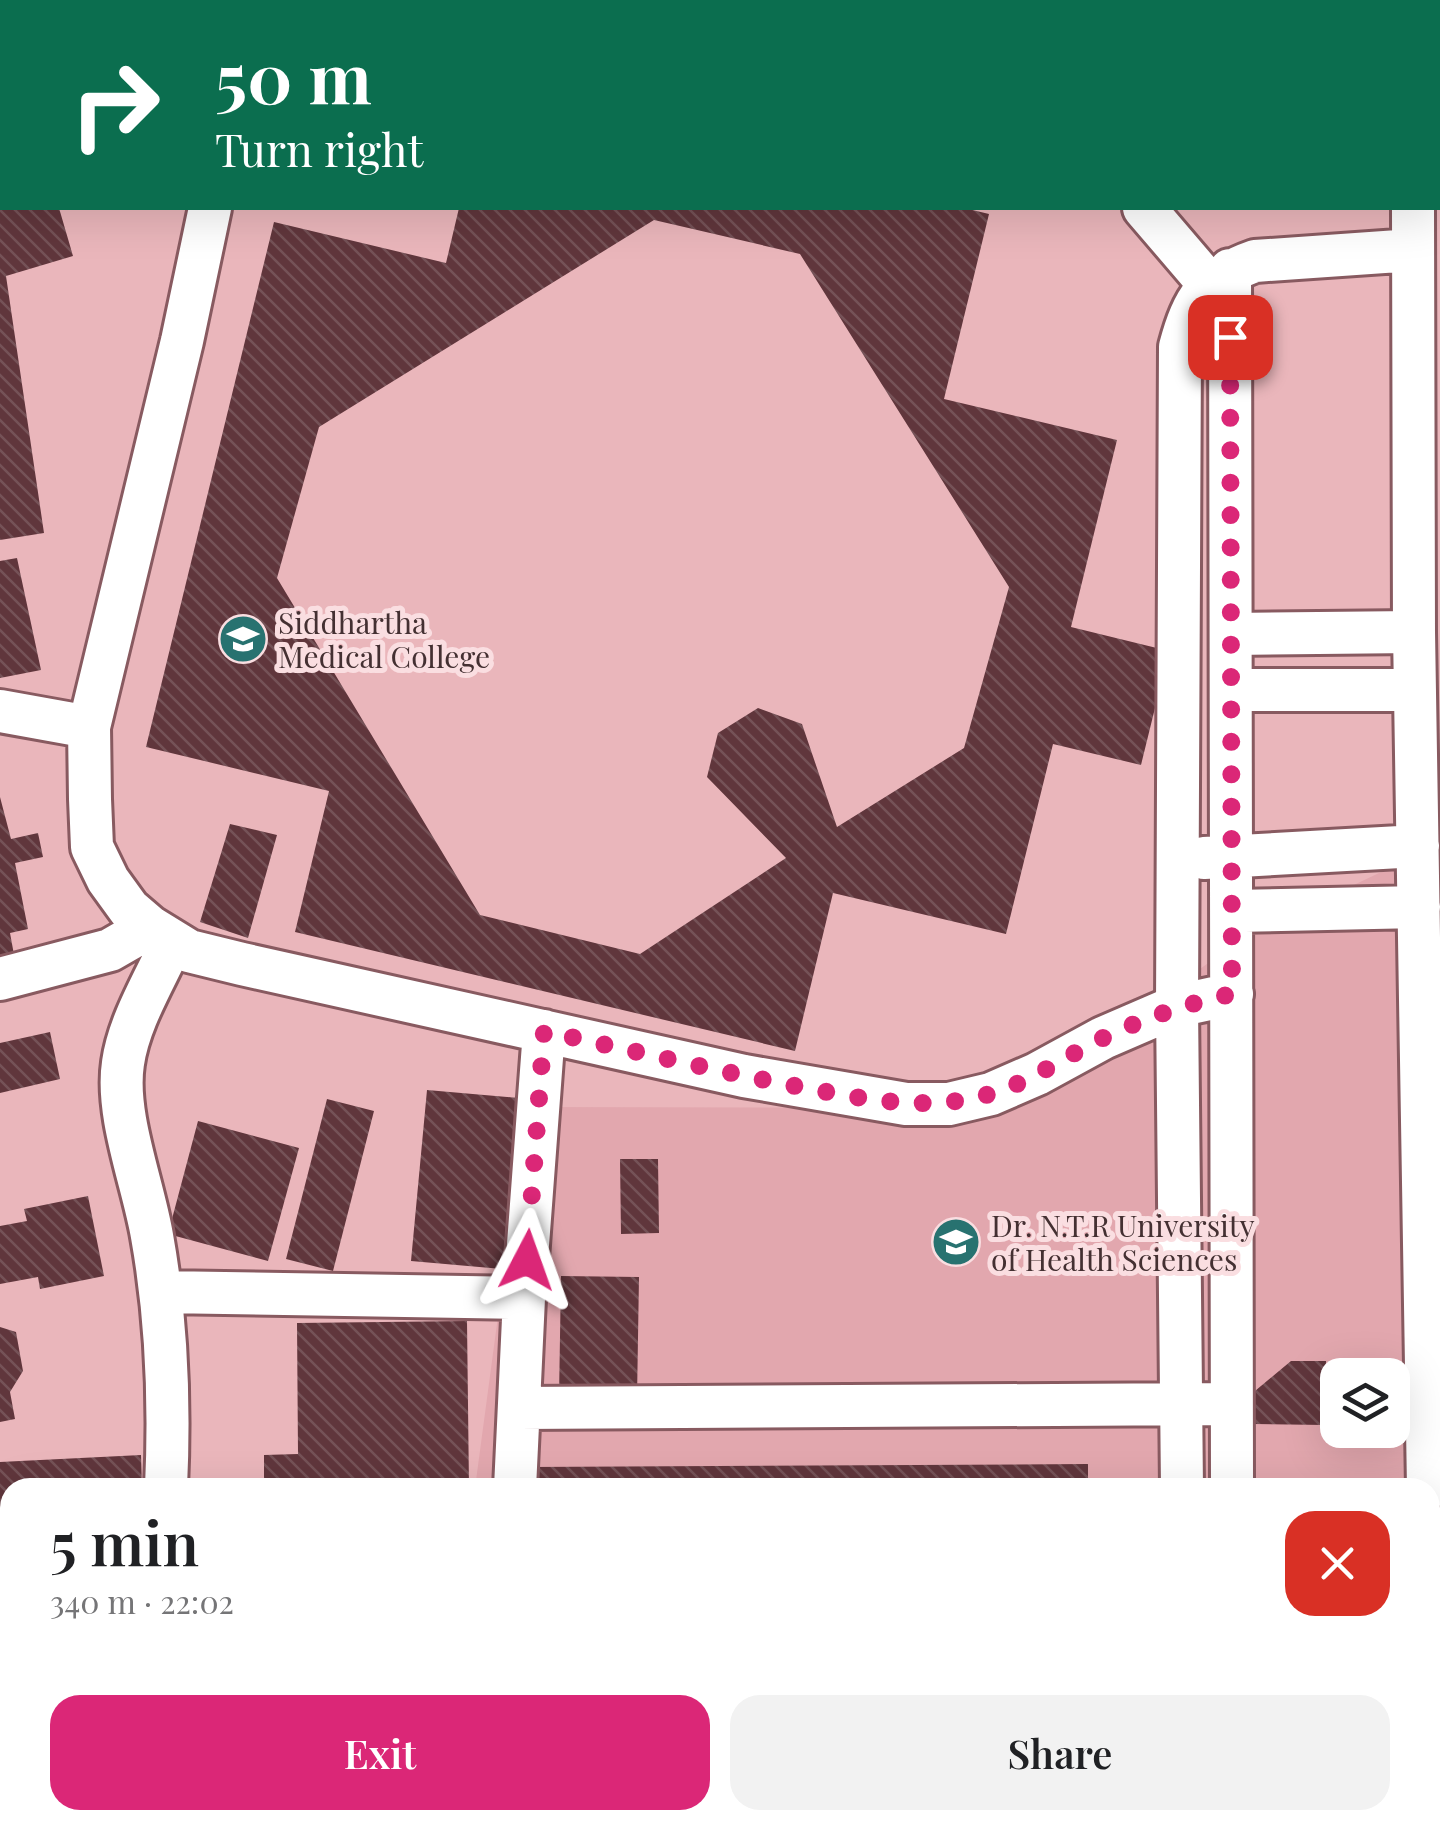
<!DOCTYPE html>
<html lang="en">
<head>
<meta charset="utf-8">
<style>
	:root { --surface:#fff; --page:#f2f2f2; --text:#202124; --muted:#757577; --accent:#db2777 }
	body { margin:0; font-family:"Playfair Display",serif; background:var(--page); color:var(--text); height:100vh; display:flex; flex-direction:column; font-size:38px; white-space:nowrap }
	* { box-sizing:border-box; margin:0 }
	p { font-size:32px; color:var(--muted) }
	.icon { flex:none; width:55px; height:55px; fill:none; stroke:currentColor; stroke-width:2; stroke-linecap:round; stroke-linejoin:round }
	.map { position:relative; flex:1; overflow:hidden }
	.drawer { position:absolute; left:0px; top:1478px; width:1440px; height:352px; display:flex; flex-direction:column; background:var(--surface); border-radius:30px 30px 0 0; box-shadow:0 10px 40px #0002 }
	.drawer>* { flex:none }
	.guide { position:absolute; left:0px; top:0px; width:1440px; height:210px; box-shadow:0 10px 40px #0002; background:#0b6e4f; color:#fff; overflow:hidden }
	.fabs { position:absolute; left:1320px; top:1358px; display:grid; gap:20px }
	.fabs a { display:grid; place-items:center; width:90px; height:90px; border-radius:20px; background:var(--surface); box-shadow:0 10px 40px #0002; font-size:50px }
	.pin { position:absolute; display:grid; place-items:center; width:85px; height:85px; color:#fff; margin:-42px; border-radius:20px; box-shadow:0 5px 15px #0006 }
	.me { position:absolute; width:110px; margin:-55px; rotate:4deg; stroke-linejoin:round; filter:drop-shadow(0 0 8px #0008) }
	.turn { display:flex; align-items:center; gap:35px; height:210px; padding:0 50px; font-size:45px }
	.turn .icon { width:130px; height:130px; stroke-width:2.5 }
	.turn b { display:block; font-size:70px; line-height:85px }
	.round { display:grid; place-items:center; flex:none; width:105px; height:105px; border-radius:30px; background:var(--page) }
	.headline { display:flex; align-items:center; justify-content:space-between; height:170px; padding:0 50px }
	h1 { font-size:60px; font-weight:600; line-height:75px }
	.action { display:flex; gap:20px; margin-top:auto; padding:20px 50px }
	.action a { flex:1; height:115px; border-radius:30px; background:var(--accent); color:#fff; font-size:40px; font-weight:600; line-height:115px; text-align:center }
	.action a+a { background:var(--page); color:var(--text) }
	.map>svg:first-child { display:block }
	.built { fill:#e2a7ae; fill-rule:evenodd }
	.building { fill:url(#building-back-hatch); fill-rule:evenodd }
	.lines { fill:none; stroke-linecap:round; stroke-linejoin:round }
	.minor-casing { stroke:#885a60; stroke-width:48 }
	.minor { stroke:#fff; stroke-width:42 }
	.route { stroke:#db2777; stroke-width:18; stroke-dasharray:0 32.4 }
	.labels { text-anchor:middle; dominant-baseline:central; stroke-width:10; stroke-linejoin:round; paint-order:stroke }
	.poi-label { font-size:30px; fill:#443032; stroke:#fadee1; text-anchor:start }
</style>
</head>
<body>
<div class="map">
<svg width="1440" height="1828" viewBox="0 0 1440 1828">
	<defs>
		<pattern id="building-back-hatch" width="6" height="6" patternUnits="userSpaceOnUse" patternTransform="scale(2.5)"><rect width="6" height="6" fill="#60363c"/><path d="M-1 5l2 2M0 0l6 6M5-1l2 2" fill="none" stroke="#755257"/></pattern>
	</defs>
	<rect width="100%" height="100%" fill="#eab6bb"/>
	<!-- built -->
	<path class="built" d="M 1398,867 L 1406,1487 L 475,1488 L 526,1107 L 1007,1108 L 1243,938 L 1379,873 ZM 1338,1375 L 1392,1375 L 1392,1430 L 1338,1430 Z
		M 181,1820 L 1410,1820 L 1410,1828 L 180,1828 Z"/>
	<!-- building -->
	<path class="building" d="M 0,208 L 59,208 L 73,256 L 6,276 L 44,533 L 0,540 Z
		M 459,208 L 964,208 L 989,214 L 944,399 L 1117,440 L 1071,627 L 1169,651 L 1141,765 L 1053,744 L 1006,934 L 833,893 L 795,1051 L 295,932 L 329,791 L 146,747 L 274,222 L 446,263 ZM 654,220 L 800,254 L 1009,587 L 964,748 L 837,827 L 802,724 L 758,708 L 718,733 L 707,777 L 786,858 L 640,954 L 480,915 L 277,578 L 319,427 Z
		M 17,558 L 41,670 L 0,678 L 0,561 Z
		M 0,797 L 11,839 L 38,833 L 43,857 L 15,863 L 28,929 L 10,933 L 17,971 L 0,975 Z
		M 230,824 L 277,835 L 248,938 L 200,922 Z
		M 50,1032 L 60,1079 L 0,1093 L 0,1043 Z
		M 427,1090 L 519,1098 L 502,1269 L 411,1261 Z
		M 327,1099 L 374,1111 L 333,1271 L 286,1259 Z
		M 198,1121 L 299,1148 L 268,1261 L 168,1234 Z
		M 620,1159 L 658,1159 L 659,1233 L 621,1234 Z
		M 88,1196 L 104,1276 L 40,1289 L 38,1277 L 0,1284 L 0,1226 L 27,1221 L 24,1209 Z
		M 561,1276 L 639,1277 L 637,1398 L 559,1397 Z
		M 467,1321 L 469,1488 L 264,1488 L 264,1455 L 298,1454 L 297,1323 Z
		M 0,1327 L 16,1332 L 23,1371 L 10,1392 L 15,1419 L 0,1422 Z
		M 1291,1361 L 1326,1361 L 1325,1425 L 1254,1424 L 1255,1391 Z
		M 141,1455 L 142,1488 L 10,1488 L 10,1534 L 0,1535 L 0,1462 Z
		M 1088,1464 L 1088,1488 L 529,1488 L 529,1467 Z
		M 10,1551 L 10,1621 L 0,1622 L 0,1552 Z
		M 10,1636 L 10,1705 L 0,1705 L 0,1637 Z
		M 10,1785 L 10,1820 L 46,1820 L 51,1828 L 0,1828 L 0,1790 Z
		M 264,1820 L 351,1820 L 352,1828 L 266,1828 Z"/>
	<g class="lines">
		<!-- minor casing -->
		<g class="minor-casing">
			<path id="minor" d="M 669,0 L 684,2
				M 1409,0 L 1409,2
				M 389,2 L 394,0
				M 0,71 L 2,74
				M 210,208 L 182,341 L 89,727 L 90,799 L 92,847 L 108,880 L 129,909 L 150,927 L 189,951 L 242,964 L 744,1076 L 906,1104 L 949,1104 L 991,1094 L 1037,1074 L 1103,1038 L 1177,1006 L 1232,994
				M 1144,208 L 1209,284
				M 1413,208 L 1414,632 L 1428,1488
				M 1230,270 L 1232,1488
				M 1231,634 L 1414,632
				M 1232,690 L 1415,690
				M 0,711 L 89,727
				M 1204,858 L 1418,846
				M 1232,911 L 1419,907
				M 0,979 L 110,950 L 150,927
				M 162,1292 L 524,1298
				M 519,1408 L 1212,1404
				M 166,1488 C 170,1402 167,1320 152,1236 C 143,1183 115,1115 123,1063 C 129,1021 155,980 172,942
				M 515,1488 L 524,1298 L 544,1031
				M 1182,1488 L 1177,1006 L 1180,347 C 1193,298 1207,278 1255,261 L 1413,250
				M 1430,1610 L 1440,1798
				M 160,1820 L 161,1828
				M 509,1820 L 509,1828
				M 1186,1828 L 1301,1820"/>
		</g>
		<!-- minor -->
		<use href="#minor" class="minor"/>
	</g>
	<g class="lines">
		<!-- route -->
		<path class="route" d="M 527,1260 L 544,1031 C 626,1049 708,1069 790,1085 C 855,1097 921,1113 986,1095 C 1028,1084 1064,1057 1103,1038 C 1145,1018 1186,1004 1232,994 L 1230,337"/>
	</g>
	<!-- icons -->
	<defs>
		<g id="university-disc" transform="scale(2.5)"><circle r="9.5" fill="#287270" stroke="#fadee1"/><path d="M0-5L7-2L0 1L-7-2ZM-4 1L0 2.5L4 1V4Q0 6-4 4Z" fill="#fff"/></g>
	</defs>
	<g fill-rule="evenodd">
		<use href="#university-disc" x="243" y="639"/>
		<use href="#university-disc" x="956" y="1242"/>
	</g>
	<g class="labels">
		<!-- poi labels -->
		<g class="poi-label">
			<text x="278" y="622">Siddhartha<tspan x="278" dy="34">Medical College</tspan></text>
			<text x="991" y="1225">Dr. N.T.R University<tspan x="991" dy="34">of Health Sciences</tspan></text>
		</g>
	</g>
</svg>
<div class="fabs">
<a><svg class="icon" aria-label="layers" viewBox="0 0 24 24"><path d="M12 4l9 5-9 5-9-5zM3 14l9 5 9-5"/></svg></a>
</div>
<div class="pin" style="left:1230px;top:337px;background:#d93025"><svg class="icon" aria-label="arrive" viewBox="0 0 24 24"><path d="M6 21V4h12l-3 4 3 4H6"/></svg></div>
<svg class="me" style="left:527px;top:1260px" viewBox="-20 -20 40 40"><path d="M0-17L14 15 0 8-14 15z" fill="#db2777" stroke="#fff" stroke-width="4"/></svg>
<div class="guide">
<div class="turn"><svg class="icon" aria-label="right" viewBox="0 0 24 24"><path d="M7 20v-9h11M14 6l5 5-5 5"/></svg><div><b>50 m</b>Turn right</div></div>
</div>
<section class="drawer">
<div class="headline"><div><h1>5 min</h1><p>340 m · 22:02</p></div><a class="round" style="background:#d93025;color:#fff"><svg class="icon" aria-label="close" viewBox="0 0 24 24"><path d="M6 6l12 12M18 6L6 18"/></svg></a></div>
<div class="action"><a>Exit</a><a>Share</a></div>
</section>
</div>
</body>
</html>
